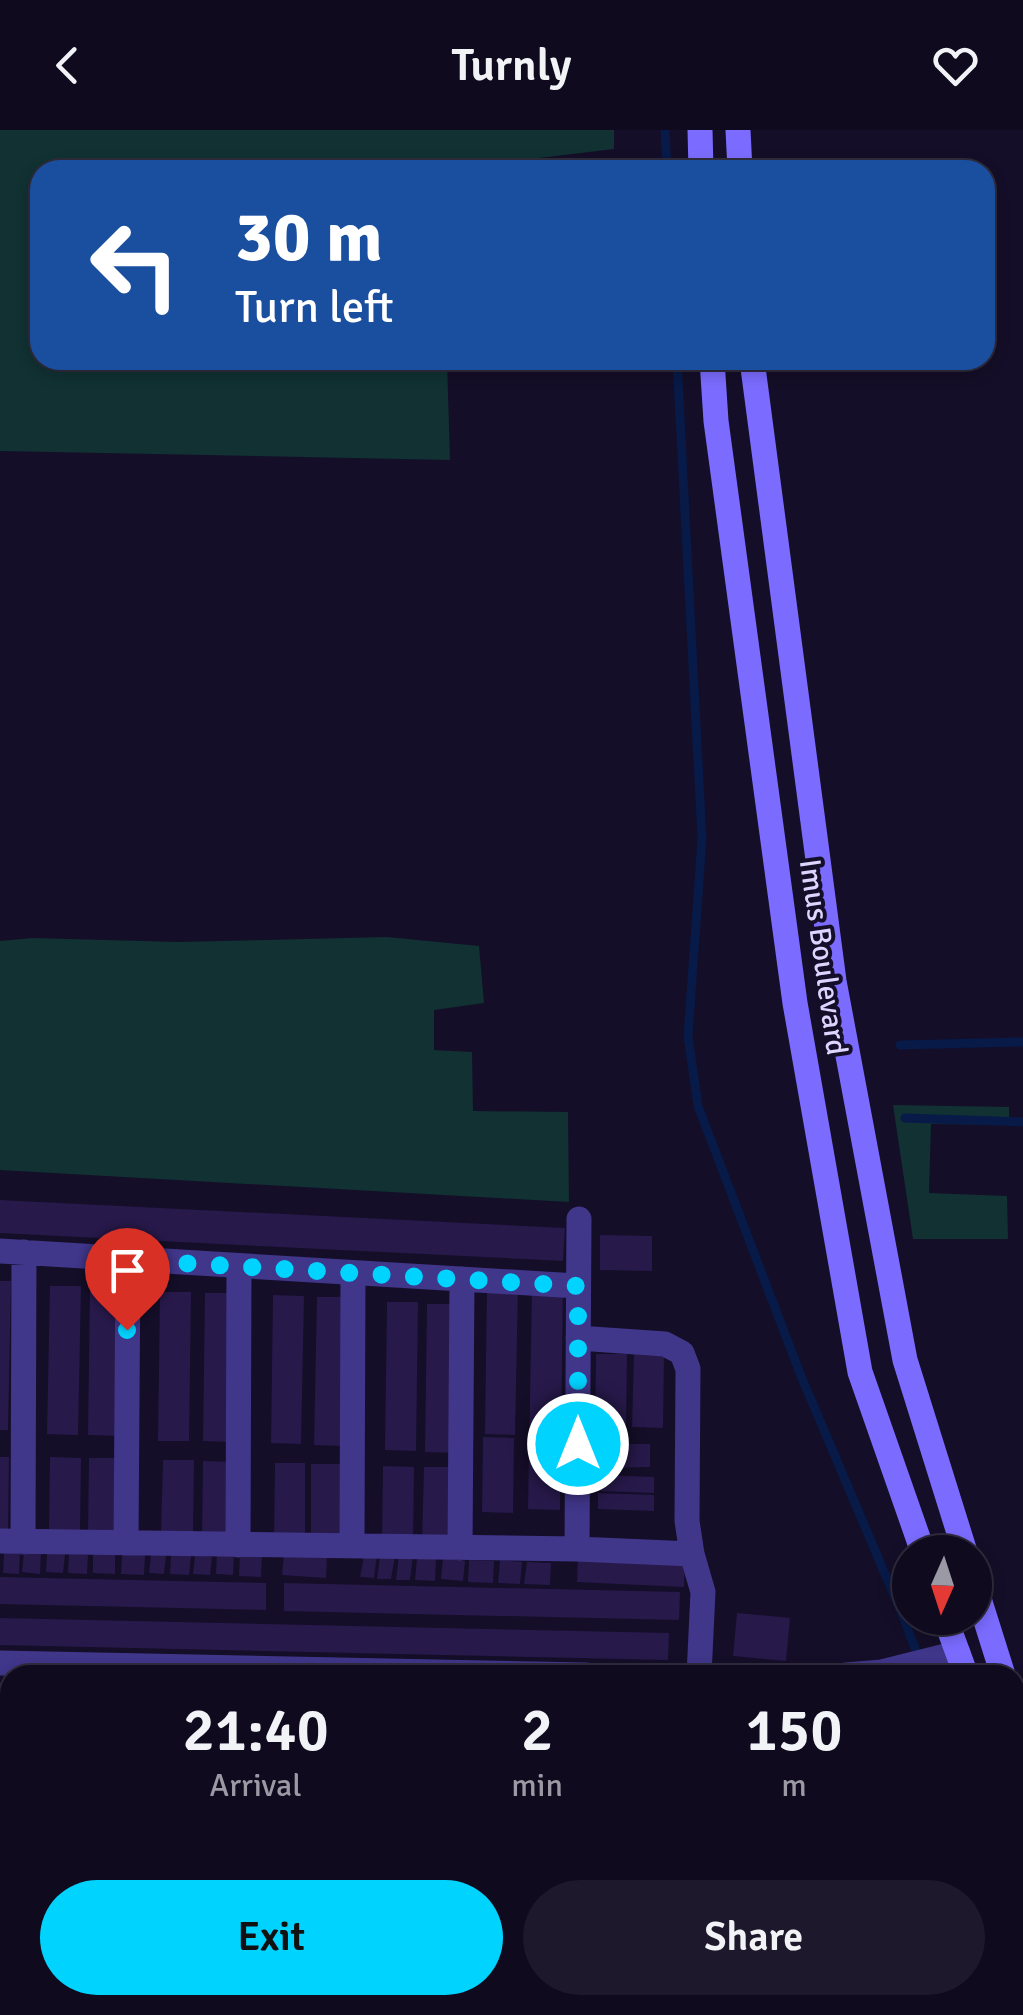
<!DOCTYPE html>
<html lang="en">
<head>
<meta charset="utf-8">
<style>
	:root { --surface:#0f0a1e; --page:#1d182b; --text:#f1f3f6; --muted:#9b9aa4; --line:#2f2b3c; --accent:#01d3ff }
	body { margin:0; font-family:Signika,sans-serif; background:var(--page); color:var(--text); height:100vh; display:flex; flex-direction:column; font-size:38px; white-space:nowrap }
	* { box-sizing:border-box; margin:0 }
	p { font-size:32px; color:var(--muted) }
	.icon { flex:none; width:55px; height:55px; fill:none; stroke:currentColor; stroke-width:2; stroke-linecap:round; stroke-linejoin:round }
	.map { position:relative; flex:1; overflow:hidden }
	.panel { position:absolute; left:0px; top:1535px; width:1025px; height:350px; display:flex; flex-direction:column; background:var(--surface); border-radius:30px 30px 0 0; box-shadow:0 5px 15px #0003,0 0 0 2px var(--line) }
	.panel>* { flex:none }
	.banner { position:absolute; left:30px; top:30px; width:965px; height:210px; border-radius:30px; box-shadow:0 5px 15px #0003,0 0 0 2px var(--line); background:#1a4fa0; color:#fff; overflow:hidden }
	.needle { width:65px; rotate:183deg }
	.controls { position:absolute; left:892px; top:1405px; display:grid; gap:20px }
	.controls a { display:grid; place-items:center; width:100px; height:100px; border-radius:50%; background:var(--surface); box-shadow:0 5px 15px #0003,0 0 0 2px var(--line); font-size:50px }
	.pin { position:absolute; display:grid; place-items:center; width:85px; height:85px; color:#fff; margin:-102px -42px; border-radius:50% 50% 50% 0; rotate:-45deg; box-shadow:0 0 10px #0007 }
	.pin .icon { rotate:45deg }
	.me { position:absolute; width:110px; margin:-55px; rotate:0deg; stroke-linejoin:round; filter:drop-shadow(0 0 8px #0008) }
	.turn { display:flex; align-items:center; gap:35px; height:210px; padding:0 40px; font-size:45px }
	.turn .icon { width:130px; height:130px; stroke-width:2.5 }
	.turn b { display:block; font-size:70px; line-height:85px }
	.eta { display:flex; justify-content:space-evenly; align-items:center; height:170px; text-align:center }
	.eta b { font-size:60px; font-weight:600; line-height:70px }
	.action { display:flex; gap:20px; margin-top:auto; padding:20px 40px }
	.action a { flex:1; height:115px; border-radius:60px; background:var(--accent); color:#111; font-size:40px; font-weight:600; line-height:115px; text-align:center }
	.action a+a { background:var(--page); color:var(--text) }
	header { display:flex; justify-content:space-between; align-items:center; height:130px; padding:0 40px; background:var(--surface); font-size:45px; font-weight:600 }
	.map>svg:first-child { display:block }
	.green { fill:#113133 }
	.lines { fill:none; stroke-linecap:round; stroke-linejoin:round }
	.stream { stroke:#071a48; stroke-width:9 }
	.building { fill:#27194a }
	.street { stroke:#40368a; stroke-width:25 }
	.secondary { stroke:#7b6cff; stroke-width:25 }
	.route { stroke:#01d3ff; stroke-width:18; stroke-dasharray:0 32.4 }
	.labels { text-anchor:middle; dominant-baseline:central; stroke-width:8; stroke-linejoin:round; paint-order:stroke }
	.street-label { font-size:30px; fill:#ddd5ff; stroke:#140e28 }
</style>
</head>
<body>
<header><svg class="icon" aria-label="back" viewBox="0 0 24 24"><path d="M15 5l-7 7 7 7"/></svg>Turnly<svg class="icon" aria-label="heart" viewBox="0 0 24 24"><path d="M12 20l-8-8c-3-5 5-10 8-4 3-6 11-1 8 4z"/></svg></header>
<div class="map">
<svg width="1023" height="1885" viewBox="0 0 1023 1885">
	<rect width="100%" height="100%" fill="#140e28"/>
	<!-- green -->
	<path class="green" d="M 0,0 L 614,0 L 614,19 L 441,40 L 40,40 L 40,230 L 447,230 L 450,330 L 0,321 Z
		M 387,807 L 479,816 L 484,873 L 434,880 L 434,920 L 472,922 L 473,981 L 568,982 L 569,1072 L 0,1040 L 0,811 L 32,808 L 178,812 Z
		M 893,975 L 1009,977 L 1009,995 L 931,994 L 929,1063 L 1007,1066 L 1008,1109 L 913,1109 Z"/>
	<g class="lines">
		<!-- stream -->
		<path class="stream" d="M 665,0 L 667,40
			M 677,230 L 702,709 L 688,906 L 698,976 L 801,1246 L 902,1484 L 925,1545
			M 900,915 L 1023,912
			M 905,988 L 1023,992
			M 1015,1737 L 1023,1749"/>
	</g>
	<!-- building -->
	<path class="building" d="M 0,1070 L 565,1098 L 563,1131 L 0,1103 Z
		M 600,1105 L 652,1106 L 652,1141 L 600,1140 Z
		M 0,1151 L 11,1151 L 8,1300 L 0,1300 Z
		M 50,1156 L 81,1156 L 78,1305 L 47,1304 Z
		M 487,1156 L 518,1157 L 515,1305 L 485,1304 Z
		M 532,1156 L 563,1156 L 560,1380 L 528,1379 Z
		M 90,1157 L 121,1157 L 119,1306 L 88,1305 Z
		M 160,1162 L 191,1162 L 189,1311 L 158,1311 Z
		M 205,1163 L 236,1163 L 234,1312 L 203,1311 Z
		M 273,1165 L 304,1166 L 301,1314 L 271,1313 Z
		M 317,1167 L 347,1167 L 345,1316 L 314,1315 Z
		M 387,1172 L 418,1172 L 416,1321 L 385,1320 Z
		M 427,1174 L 458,1174 L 456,1323 L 425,1322 Z
		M 634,1223 L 664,1223 L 663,1298 L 632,1297 Z
		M 596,1224 L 627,1224 L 626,1299 L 595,1298 Z
		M 483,1307 L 514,1308 L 513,1383 L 482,1382 Z
		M 597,1314 L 650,1314 L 650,1337 L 598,1338 Z
		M 0,1327 L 9,1327 L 8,1401 L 0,1401 Z
		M 50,1327 L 81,1328 L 80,1402 L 49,1402 Z
		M 89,1328 L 120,1328 L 119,1403 L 88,1403 Z
		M 163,1330 L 194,1330 L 193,1405 L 161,1404 Z
		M 203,1331 L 234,1332 L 233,1406 L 202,1406 Z
		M 275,1333 L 305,1333 L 305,1408 L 274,1408 Z
		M 311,1334 L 342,1334 L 341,1409 L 311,1408 Z
		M 383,1336 L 414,1337 L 413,1411 L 382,1410 Z
		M 424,1337 L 455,1337 L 453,1411 L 422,1411 Z
		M 598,1345 L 654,1347 L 654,1363 L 598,1361 Z
		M 598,1363 L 654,1365 L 654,1381 L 598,1379 Z
		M 4,1422 L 20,1422 L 19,1444 L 3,1443 Z
		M 24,1422 L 41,1423 L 40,1444 L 22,1442 Z
		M 240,1422 L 262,1424 L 261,1447 L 239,1446 Z
		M 47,1423 L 65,1424 L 63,1443 L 46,1442 Z
		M 93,1423 L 115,1424 L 115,1444 L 93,1443 Z
		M 217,1423 L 234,1424 L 233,1445 L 216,1444 Z
		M 284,1423 L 327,1425 L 326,1448 L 282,1445 Z
		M 69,1424 L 88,1425 L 87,1444 L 68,1443 Z
		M 122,1424 L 145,1425 L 144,1445 L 121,1444 Z
		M 151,1424 L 166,1425 L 164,1444 L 149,1443 Z
		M 171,1424 L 191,1426 L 189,1445 L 170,1444 Z
		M 195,1425 L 212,1427 L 210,1445 L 193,1444 Z
		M 377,1425 L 374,1448 L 360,1447 L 364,1426 Z
		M 399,1425 L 413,1425 L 410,1450 L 396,1450 Z
		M 380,1426 L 395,1426 L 391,1449 L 377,1449 Z
		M 578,1426 L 685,1431 L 684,1457 L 577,1452 Z
		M 417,1428 L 436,1429 L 435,1451 L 415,1450 Z
		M 443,1428 L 465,1431 L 463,1451 L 441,1449 Z
		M 469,1430 L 494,1431 L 493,1453 L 468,1452 Z
		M 500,1430 L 522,1432 L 520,1454 L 498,1453 Z
		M 527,1432 L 551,1433 L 550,1455 L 524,1454 Z
		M 0,1447 L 266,1453 L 266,1480 L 0,1474 Z
		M 284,1453 L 680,1462 L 679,1490 L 284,1481 Z
		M 737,1483 L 790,1488 L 786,1531 L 733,1526 Z
		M 0,1488 L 669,1503 L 668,1530 L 0,1515 Z
		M 0,1581 L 10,1582 L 10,1608 L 0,1607 Z
		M 0,1623 L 10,1624 L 10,1649 L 0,1649 Z
		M 41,1875 L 71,1875 L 71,1885 L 41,1885 Z
		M 76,1875 L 107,1875 L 107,1885 L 76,1885 Z
		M 148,1875 L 179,1875 L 179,1885 L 148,1885 Z
		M 261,1875 L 292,1875 L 292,1885 L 261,1885 Z
		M 303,1875 L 334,1875 L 334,1885 L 303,1885 Z
		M 374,1875 L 405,1875 L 405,1885 L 374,1885 Z
		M 416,1875 L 446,1875 L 446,1885 L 415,1885 Z
		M 486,1875 L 517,1875 L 517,1885 L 486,1885 Z
		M 606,1875 L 637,1875 L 637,1885 L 606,1885 Z
		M 642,1875 L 673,1875 L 673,1885 L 642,1885 Z
		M 719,1875 L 749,1875 L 750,1885 L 719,1885 Z
		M 756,1875 L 787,1875 L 787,1885 L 756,1885 Z
		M 824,1875 L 855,1875 L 855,1885 L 824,1885 Z
		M 865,1875 L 896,1875 L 896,1885 L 865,1885 Z"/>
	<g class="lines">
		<!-- street -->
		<path class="street" d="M 0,1121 L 577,1156
			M 578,1208 L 665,1214 L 682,1223 L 688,1239 L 687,1391 L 692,1424
			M 0,1411 L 577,1419 L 692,1424 L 703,1462 L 699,1545
			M 23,1412 L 24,1122
			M 126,1413 L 128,1129
			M 238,1415 L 239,1136
			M 352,1416 L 353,1143
			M 460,1418 L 462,1149
			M 577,1419 L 579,1089
			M 0,1533 L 586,1545
			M 882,1542 L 958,1523
			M 846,1545 L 882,1542 L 883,1545
			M 0,1664 L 10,1664
			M 9,1885 L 10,1787
			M 120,1885 L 120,1875
			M 227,1885 L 227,1875
			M 343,1885 L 343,1875
			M 457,1885 L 457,1875
			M 565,1885 L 565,1875
			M 686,1885 L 686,1875
			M 798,1885 L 798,1875
			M 909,1885 L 909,1875"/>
		<!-- secondary -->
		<path class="secondary" d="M 700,0 L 701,40
			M 738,0 L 740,40
			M 712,230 L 716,291 L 795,873 L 860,1242 L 923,1422
			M 752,230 L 834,851 L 905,1230 L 965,1422
			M 975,1456 L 1003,1545
			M 945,1488 L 966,1545
			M 1015,1582 L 1023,1604
			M 1015,1663 L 1023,1678"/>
	</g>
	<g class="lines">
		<!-- route -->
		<path class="route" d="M 127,1200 L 128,1130 L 578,1156 L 578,1314"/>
	</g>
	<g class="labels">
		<!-- street labels -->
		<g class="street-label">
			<text transform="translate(823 827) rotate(82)">Imus Boulevard</text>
		</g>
	</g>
</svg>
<div class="controls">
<a><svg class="needle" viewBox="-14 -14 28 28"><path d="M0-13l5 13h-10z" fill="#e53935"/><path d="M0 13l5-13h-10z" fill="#9b9aa4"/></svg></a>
</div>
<div class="pin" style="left:127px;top:1200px;background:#d93025"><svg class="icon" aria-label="arrive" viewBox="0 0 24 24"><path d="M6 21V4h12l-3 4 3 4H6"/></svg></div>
<svg class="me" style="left:578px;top:1314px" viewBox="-20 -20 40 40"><circle r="17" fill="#01d3ff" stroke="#fff" stroke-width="3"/><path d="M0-11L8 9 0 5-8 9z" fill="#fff"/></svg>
<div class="banner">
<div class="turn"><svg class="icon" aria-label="left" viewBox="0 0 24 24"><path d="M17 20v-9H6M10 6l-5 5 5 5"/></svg><div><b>30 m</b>Turn left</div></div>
</div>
<section class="panel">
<div class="eta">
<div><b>21:40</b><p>Arrival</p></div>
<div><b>2</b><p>min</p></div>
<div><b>150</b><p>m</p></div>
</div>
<div class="action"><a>Exit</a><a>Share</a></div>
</section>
</div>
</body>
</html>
